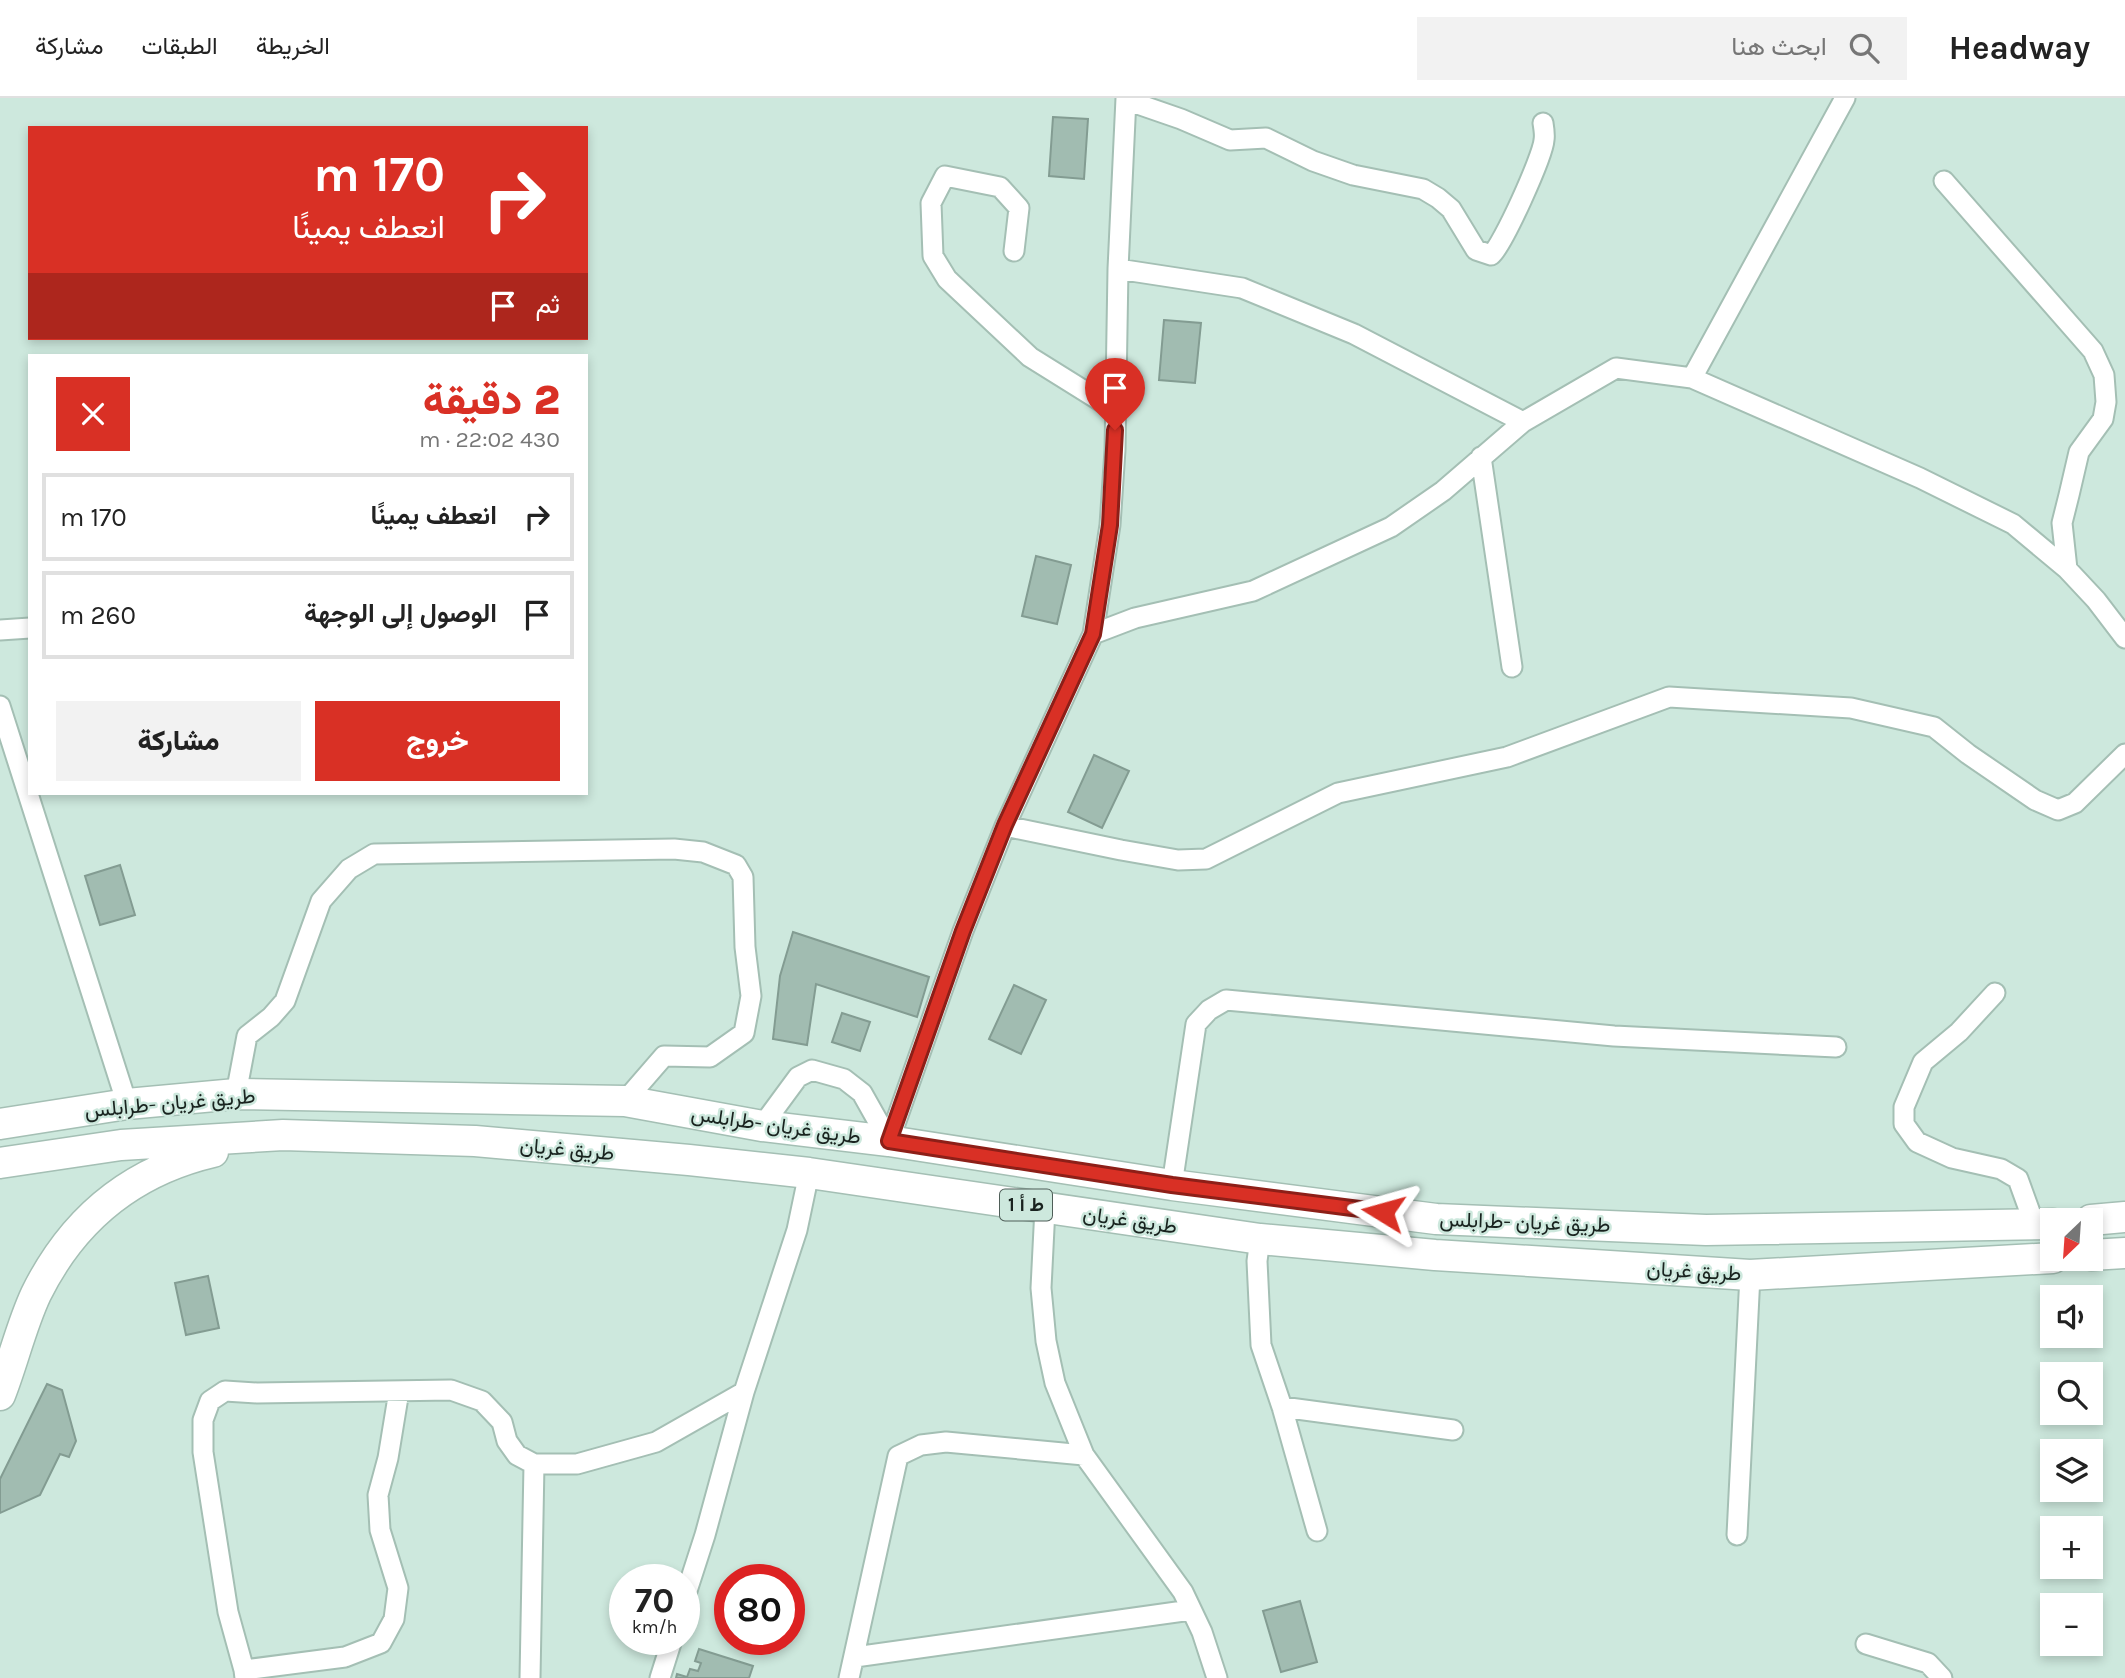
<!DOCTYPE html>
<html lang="ar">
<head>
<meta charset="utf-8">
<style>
	:root { --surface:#fff; --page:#f2f2f2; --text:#222; --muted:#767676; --line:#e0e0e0; --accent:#d93025 }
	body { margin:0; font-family:Karla,Vazirmatn,sans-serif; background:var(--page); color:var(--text); direction:rtl; height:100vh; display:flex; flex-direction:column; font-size:26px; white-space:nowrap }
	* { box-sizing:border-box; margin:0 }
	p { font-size:23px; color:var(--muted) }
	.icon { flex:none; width:38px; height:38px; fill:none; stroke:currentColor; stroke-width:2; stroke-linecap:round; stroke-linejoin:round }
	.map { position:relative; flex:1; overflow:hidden; direction:ltr }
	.side { position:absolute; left:28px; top:256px; width:560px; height:441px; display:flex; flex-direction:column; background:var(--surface); border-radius:0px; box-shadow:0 4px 10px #0003; direction:rtl }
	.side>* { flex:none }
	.hud { position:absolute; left:28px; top:28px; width:560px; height:214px; border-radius:0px; box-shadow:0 4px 10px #0003; direction:rtl; background:#d93025; color:#fff; overflow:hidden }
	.needle { width:46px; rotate:205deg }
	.tools { position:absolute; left:2040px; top:1110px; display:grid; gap:14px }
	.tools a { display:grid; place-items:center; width:63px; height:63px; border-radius:0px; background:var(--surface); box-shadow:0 4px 10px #0003; font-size:35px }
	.speed { position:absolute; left:609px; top:1466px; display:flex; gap:14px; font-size:35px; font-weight:700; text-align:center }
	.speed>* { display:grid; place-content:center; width:91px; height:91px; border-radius:50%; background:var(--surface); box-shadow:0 4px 10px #0003; line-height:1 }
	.speed small { font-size:18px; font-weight:400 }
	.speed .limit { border:10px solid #d22; background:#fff; color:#111 }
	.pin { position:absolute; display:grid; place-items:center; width:60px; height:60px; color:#fff; margin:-72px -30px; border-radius:50% 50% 50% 0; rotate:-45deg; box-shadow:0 0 7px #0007 }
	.pin .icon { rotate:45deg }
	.me { position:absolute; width:77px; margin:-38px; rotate:278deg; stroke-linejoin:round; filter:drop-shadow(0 0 5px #0008) }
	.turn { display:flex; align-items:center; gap:24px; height:147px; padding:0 28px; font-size:32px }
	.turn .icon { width:91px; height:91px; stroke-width:2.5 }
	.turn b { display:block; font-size:49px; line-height:60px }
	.then { display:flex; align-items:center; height:66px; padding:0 28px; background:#0003; gap:14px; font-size:26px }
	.round { display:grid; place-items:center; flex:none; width:74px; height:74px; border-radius:0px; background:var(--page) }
	.headline { display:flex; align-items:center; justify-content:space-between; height:119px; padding:0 28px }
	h1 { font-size:42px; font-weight:800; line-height:52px; color:var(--accent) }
	.action { display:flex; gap:14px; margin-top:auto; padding:14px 28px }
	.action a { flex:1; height:80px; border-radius:0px; background:var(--accent); color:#fff; font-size:28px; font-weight:800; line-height:80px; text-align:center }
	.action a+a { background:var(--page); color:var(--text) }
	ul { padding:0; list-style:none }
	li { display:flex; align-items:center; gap:21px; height:88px; margin:0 14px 10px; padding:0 14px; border:4px solid var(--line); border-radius:0px }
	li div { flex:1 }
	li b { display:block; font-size:26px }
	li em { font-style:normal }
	header { display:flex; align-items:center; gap:42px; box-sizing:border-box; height:98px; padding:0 35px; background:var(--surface); border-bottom:2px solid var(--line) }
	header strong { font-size:33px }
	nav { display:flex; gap:38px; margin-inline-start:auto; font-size:24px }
	.search { width:490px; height:63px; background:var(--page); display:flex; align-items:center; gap:18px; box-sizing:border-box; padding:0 24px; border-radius:0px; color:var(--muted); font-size:26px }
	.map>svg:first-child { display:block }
	.building { fill:#a1bcb1; stroke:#839c92; stroke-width:2 }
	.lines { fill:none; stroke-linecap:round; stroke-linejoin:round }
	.minor-casing { stroke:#a4bfb4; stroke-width:23 }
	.highway-casing { stroke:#a4bfb4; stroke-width:33 }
	.minor { stroke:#fff; stroke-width:19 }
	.highway { stroke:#fff; stroke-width:30 }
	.route-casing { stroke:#8d1f18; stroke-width:18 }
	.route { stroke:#d93025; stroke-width:12 }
	.labels { text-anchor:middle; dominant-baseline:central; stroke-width:5; stroke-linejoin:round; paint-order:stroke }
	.shield { fill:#cde8dd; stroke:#4f5e58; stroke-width:2 }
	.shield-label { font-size:19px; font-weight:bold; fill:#19231f }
	.street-label { font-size:21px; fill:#19231f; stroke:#cde8dd }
</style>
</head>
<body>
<header>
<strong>Headway</strong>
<div class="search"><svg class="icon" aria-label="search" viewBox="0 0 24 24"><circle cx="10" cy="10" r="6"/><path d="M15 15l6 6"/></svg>ابحث هنا</div>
<nav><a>الخريطة</a><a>الطبقات</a><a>مشاركة</a></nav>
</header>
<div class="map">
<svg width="2125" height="1580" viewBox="0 0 2125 1580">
	<rect width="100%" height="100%" fill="#cde8dd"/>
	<!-- building -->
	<path class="building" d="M 1053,19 L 1088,21 L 1084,81 L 1049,78 Z
		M 1164,222 L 1201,225 L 1195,285 L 1159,282 Z
		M 1036,458 L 1071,467 L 1057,526 L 1022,518 Z
		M 1094,657 L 1129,673 L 1102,730 L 1068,714 Z
		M 120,767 L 135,817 L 100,827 L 85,778 Z
		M 793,834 L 929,879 L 917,919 L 816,886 L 807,947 L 773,941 L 780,878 Z
		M 1014,887 L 1046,902 L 1021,956 L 989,941 Z
		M 842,915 L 870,924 L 860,953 L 832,944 Z
		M 208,1178 L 219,1230 L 186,1237 L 175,1185 Z
		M 47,1286 L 62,1292 L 76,1343 L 69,1359 L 60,1356 L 40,1397 L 0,1415 L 0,1381 Z
		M 1300,1503 L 1317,1564 L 1281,1574 L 1263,1513 Z
		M 699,1551 L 753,1568 L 749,1580 L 676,1580 L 677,1576 L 687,1579 L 690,1571 L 698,1573 L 701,1565 L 695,1563 Z"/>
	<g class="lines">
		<!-- minor casing -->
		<g class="minor-casing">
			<path id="minor" d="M 1126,2 L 1181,21 L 1230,42 L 1266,40 L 1313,63 L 1353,77 L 1423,91 L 1438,100 L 1451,111 L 1476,152 L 1491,157 C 1502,149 1543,58 1544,42 C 1545,37 1544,31 1543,25
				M 1944,83 L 2093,253 L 2104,277 L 2106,304 L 2103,321 L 2079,354 L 2069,397 L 2062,425 L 2067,471
				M 1014,153 L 1019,110 L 1000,89 L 945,78 L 931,105 L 933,158 L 947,181 L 1030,259 L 1115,312
				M 1118,171 L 1242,190 L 1354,236 L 1523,324
				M 1692,280 L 1845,0
				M 1481,359 L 1512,569
				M 0,532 L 30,530
				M 1093,536 L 1135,520 L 1253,493 L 1391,429 L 1443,393 L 1523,324 L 1616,270 L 1692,280 L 1920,380 L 2013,426 L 2067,471 L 2096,502 L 2125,540
				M 0,608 L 127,1006
				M 1005,728 L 1121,752 L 1178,762 L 1206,761 L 1338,695 L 1507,659 L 1669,599 L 1851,610 L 1934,629 L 1968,656 L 2035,702 L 2058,712 L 2075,705 L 2125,656
				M 1995,895 L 1959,934 L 1923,964 L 1904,1009 L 1904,1026 L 1917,1044 L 1952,1060 L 2001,1071 L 2018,1081 L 2035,1128
				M 236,996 L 247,938 L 271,919 L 285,903 L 321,803 L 349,771 L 374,756 L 674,751 L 703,754 L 736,767 L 743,779 L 745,849 L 751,898 L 744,935 L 710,959 L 664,958 L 625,1003
				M 762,1028 L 798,979 L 812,972 L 844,981 L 862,995 L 889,1043
				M 889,1043 L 963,833 L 1005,728 L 1093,536 L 1110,427 L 1115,352 L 1118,171 L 1126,0
				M 1172,1087 L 1196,926 L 1209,912 L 1226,902 L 1614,938 L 1836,949
				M 1045,1110 L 1041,1190 L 1046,1243 L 1055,1285 L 1084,1357 L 1183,1494 L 1202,1534 L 1217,1580
				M 1260,1141 L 1257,1163 L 1261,1247 L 1282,1309 L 1317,1433
				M 1282,1309 L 1453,1332
				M 1737,1437 L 1750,1177
				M 684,1502 L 705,1437 L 744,1294 L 797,1132 L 809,1075
				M 1866,1546 L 1928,1565 L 1942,1580
				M 855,1559 L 1191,1512
				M 244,1572 L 345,1559 L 381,1545 L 394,1521 L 398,1490 L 380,1432 L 378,1397 L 388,1360 L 399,1293
				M 245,1580 L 244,1572 L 228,1514 L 203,1354 L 203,1322 L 210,1303 L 225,1293 L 257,1295 L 451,1292 L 482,1303 L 502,1324 L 507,1343 L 517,1357 L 534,1366 L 577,1366 L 656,1344 L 744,1294
				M 530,1580 L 534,1366
				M 660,1580 L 672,1542
				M 849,1580 L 898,1358 L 921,1347 L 946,1344 L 1084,1357"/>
		</g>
		<!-- highway casing -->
		<g class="highway-casing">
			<path id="highway" d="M 0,1026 L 127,1006 L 236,996 L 625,1003 L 762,1028 L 889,1043 L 1172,1087 L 1436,1121 L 1706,1132 L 2053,1126
				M 0,1065 L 121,1047 L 283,1037 L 475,1043 L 689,1062 L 809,1075 L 1260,1141 L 1435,1157 L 1750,1177 L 2053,1160
				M 2091,1122 L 2125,1119
				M 2091,1157 L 2125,1155
				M 0,1297 C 13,1264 21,1228 36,1196 C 73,1121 132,1073 213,1054"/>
		</g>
		<!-- minor -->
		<use href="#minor" class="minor"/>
		<!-- highway -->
		<use href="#highway" class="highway"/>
	</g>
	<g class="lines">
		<!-- route casing -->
		<g class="route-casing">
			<path id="route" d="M 1115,332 L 1110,427 L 1093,536 L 1005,727 L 963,833 L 889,1043 L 1172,1087 L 1383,1114"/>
		</g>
		<!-- route -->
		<use href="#route" class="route"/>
	</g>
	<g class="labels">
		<!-- shield labels -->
		<rect class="shield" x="1000" y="1091.5" width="52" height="31" rx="5"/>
		<g class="shield-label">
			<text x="1026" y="1107">ط أ 1</text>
		</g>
		<!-- street labels -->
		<g class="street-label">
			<text transform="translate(170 1005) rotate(-5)">طريق غريان -طرابلس</text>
			<text transform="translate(776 1027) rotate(8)">طريق غريان -طرابلس</text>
			<text transform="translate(567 1051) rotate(5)">طريق غريان</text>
			<text transform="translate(1130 1122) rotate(8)">طريق غريان</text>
			<text transform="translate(1525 1124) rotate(2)">طريق غريان -طرابلس</text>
			<text transform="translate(1694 1173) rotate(3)">طريق غريان</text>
		</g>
	</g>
</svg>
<div class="tools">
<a><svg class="needle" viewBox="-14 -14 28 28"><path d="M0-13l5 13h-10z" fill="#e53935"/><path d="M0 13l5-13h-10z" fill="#767676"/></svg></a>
<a><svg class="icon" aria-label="sound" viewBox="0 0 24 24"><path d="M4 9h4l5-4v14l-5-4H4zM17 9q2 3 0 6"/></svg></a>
<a><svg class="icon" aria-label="search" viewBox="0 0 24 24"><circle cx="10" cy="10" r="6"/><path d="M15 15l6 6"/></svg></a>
<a><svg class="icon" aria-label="layers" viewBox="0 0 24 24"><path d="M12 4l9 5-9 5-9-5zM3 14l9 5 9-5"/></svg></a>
<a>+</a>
<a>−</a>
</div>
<div class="speed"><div>70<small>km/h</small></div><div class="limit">80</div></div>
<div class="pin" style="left:1115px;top:332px;background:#d93025"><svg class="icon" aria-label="arrive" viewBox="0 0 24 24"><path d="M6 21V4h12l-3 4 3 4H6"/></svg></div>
<svg class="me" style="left:1383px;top:1114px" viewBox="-20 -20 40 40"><path d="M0-17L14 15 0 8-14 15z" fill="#d93025" stroke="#fff" stroke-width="4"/></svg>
<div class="hud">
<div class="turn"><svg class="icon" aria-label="right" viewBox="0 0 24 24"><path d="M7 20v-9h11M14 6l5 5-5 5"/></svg><div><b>170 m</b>انعطف يمينًا</div></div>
<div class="then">ثم<svg class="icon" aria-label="arrive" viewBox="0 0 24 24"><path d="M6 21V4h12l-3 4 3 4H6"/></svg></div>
</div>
<section class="side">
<div class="headline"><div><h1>2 دقيقة</h1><p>430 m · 22:02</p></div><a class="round" style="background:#d93025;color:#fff"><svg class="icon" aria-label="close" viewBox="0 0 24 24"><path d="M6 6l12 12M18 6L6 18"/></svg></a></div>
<ul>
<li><svg class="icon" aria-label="right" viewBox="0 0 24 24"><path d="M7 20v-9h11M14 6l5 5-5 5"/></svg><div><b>انعطف يمينًا</b></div><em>170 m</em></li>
<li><svg class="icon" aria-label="arrive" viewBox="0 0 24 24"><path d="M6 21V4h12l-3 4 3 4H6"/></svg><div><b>الوصول إلى الوجهة</b></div><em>260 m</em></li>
</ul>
<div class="action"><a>خروج</a><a>مشاركة</a></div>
</section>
</div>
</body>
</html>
